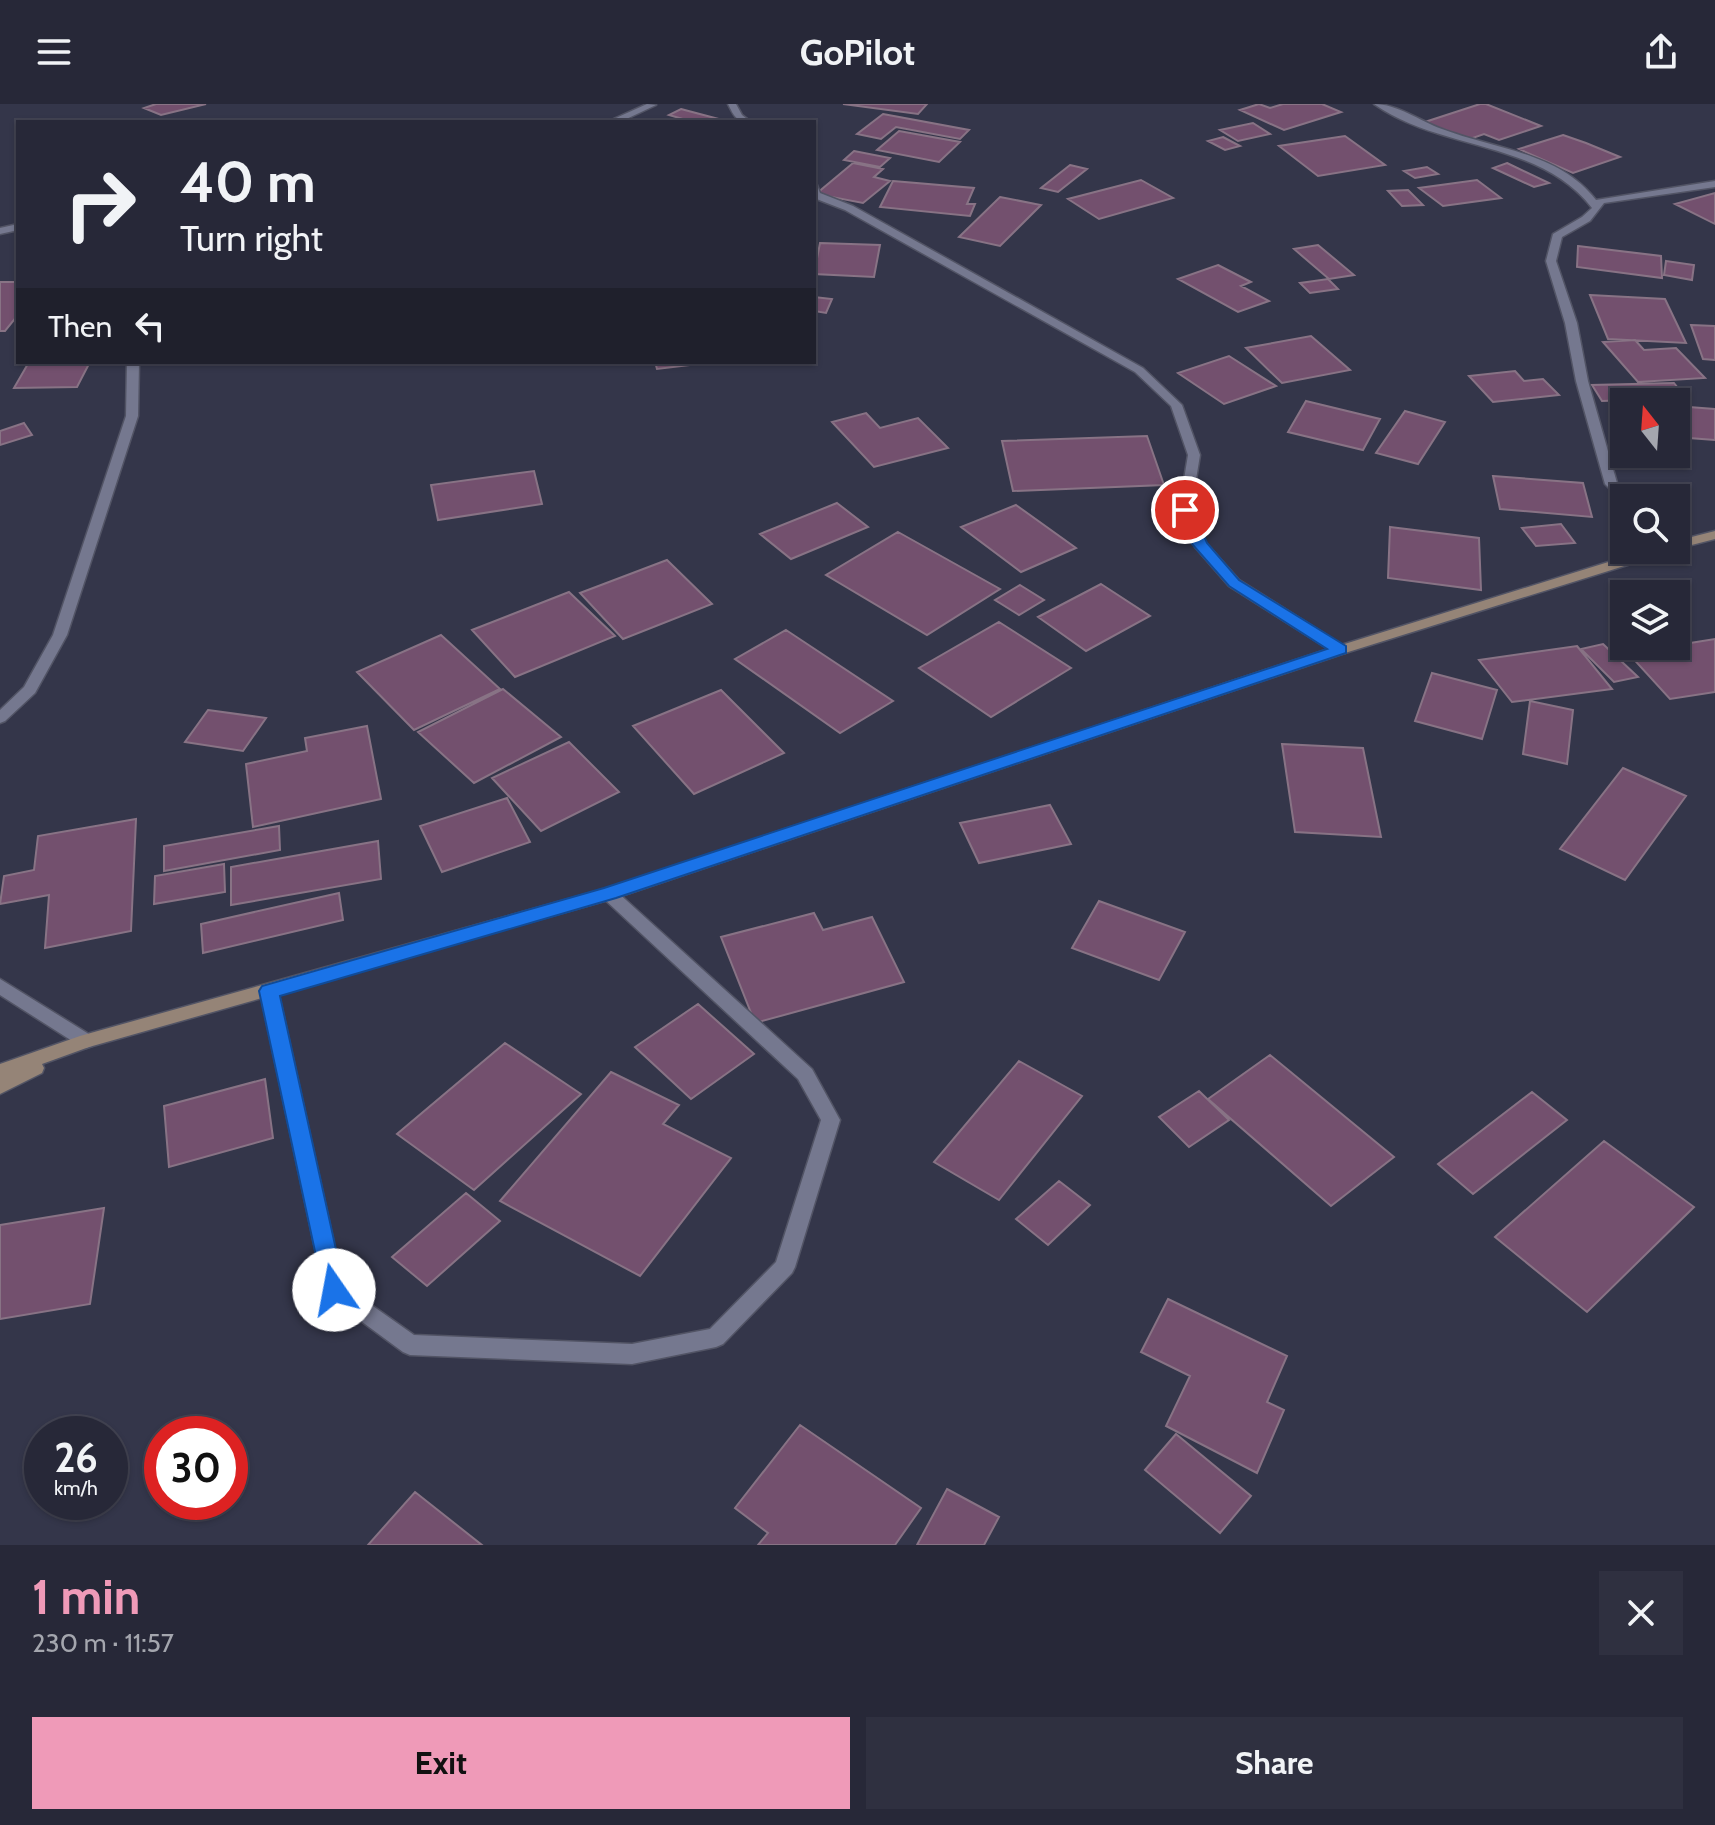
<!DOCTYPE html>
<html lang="en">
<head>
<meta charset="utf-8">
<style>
	:root { --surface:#272838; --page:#2f3040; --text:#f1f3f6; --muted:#a4a6ae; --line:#434453; --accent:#ef9ab8 }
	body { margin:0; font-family:Cabin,sans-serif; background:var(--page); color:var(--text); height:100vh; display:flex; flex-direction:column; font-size:30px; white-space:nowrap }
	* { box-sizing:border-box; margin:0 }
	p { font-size:26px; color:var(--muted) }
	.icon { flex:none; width:44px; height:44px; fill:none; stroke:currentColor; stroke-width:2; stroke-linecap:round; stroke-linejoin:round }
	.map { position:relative; height:1441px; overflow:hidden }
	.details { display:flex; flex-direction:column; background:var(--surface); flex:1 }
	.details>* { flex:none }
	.hud { position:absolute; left:16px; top:16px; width:800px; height:244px; border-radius:0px; box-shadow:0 2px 6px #0004,0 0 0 2px var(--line); background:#272838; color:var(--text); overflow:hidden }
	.needle { width:52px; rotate:343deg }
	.controls { position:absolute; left:1610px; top:284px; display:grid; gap:16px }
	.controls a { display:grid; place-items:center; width:80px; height:80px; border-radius:0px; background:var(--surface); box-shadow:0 2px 6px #0004,0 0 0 2px var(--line); font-size:40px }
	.speed { position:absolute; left:24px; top:1312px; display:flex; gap:16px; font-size:40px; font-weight:700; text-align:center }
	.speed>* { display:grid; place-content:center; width:104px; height:104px; border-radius:50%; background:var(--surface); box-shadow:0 2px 6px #0004,0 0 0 2px var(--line); line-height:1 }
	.speed small { font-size:20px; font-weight:400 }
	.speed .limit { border:12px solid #d22; background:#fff; color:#111 }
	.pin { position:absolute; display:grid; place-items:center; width:68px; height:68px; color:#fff; margin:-34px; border:4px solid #fff; border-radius:50%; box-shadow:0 2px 8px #0007 }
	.me { position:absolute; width:88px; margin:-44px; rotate:348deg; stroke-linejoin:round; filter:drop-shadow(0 0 6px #0008) }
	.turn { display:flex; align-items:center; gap:28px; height:168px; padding:0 32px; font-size:36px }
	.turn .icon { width:104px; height:104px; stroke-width:2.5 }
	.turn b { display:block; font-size:56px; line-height:68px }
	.then { display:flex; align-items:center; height:76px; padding:0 32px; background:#0003; gap:16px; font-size:30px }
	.round { display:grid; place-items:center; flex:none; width:84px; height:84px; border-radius:0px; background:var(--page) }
	.headline { display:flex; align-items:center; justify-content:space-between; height:136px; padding:0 32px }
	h1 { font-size:48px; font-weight:800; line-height:60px; color:var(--accent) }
	.primary-button { display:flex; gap:16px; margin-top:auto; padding:16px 32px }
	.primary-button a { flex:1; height:92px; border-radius:0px; background:var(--accent); color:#111; font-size:32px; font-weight:800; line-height:92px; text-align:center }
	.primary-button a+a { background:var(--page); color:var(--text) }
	header { display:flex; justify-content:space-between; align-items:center; height:104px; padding:0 32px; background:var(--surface); font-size:36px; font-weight:800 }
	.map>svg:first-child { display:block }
	.building { fill:#73506e; stroke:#887385; stroke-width:2 }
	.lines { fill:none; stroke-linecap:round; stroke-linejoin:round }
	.minor-casing { stroke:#525465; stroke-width:3 }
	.secondary-casing { stroke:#525465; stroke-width:3 }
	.minor { fill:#75788f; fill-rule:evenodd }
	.secondary { fill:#958477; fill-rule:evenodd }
	.route { fill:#1a73e8; stroke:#114b97; stroke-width:2 }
</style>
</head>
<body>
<header><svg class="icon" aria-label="menu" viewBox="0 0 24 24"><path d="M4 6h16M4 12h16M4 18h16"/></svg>GoPilot<svg class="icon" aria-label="share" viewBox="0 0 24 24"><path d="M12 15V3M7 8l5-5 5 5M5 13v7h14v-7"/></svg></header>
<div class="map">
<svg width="1715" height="1441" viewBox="0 0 1715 1441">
	<rect width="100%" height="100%" fill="#34364a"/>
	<!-- building -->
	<path class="building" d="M 156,0 L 206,0 L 161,11 L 144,4 Z
		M 843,0 L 927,0 L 918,10 Z
		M 1259,0 L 1270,4 L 1283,0 L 1322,0 L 1341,8 L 1284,26 L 1240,6 Z
		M 1480,0 L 1486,0 L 1541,22 L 1499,36 L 1484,30 L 1467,36 L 1425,18 Z
		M 681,5 L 730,18 L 693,18 L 669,11 Z
		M 883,10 L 969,26 L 960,35 L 896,23 L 881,35 L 857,30 Z
		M 1253,19 L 1270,30 L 1238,37 L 1220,26 Z
		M 899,27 L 960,38 L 939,58 L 877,46 Z
		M 1563,31 L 1586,39 L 1620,53 L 1573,69 L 1519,45 Z
		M 1345,32 L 1385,61 L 1318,72 L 1279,42 Z
		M 1223,33 L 1240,42 L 1225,46 L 1208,37 Z
		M 854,47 L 890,54 L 880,63 L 844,56 Z
		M 853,59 L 883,65 L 874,73 L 890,77 L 863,99 L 816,90 Z
		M 1507,59 L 1549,79 L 1534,83 L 1493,64 Z
		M 1070,61 L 1087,65 L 1058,88 L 1041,84 Z
		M 1427,63 L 1438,70 L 1415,74 L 1404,67 Z
		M 1141,76 L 1173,94 L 1099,115 L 1068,95 Z
		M 1477,76 L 1501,94 L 1443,102 L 1419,84 Z
		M 893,77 L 974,84 L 967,100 L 975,100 L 970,112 L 880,103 Z
		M 1408,86 L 1423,101 L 1402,102 L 1388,87 Z
		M 1715,89 L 1715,120 L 1675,100 Z
		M 1000,93 L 1041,101 L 1000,142 L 959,133 Z
		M 820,139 L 880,141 L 874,173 L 814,170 Z
		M 1318,141 L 1354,171 L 1329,175 L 1294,145 Z
		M 1578,142 L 1661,152 L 1662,174 L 1577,163 Z
		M 1666,157 L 1694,161 L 1692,176 L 1664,171 Z
		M 1218,161 L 1251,178 L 1241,182 L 1269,197 L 1238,208 L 1178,175 Z
		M 1328,175 L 1338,185 L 1310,189 L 1300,179 Z
		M 0,178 L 18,178 L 18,211 L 5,227 L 0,227 Z
		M 1590,191 L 1665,195 L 1686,239 L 1608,235 Z
		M 814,193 L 832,195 L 826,209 L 814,207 Z
		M 1691,221 L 1715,222 L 1715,256 L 1703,255 Z
		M 1311,232 L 1350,266 L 1282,279 L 1246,244 Z
		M 1635,236 L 1644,246 L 1676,244 L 1705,274 L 1638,278 L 1603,238 Z
		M 1229,252 L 1276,282 L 1224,300 L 1178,269 Z
		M 29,258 L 90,258 L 77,283 L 14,284 Z
		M 655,258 L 715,258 L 657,265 Z
		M 1515,267 L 1524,277 L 1543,275 L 1559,291 L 1493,298 L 1469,272 Z
		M 1674,279 L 1686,294 L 1602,297 L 1592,281 Z
		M 1306,297 L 1380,315 L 1363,346 L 1288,328 Z
		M 1676,302 L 1715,305 L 1715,336 L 1676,333 Z
		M 1405,307 L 1445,318 L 1418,360 L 1376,349 Z
		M 866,309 L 880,324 L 918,314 L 948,344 L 874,363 L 832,318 Z
		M 24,319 L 32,331 L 0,341 L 0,327 Z
		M 1147,332 L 1164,381 L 1013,387 L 1002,337 Z
		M 534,367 L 542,400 L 438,416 L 431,381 Z
		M 1493,372 L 1583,379 L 1592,413 L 1500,405 Z
		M 837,399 L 868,423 L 791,455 L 760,430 Z
		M 1016,401 L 1076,444 L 1021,468 L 961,423 Z
		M 1561,420 L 1575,439 L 1536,442 L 1522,424 Z
		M 1390,423 L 1479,434 L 1481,486 L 1388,474 Z
		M 898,428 L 1000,485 L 927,531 L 826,471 Z
		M 667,456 L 712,500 L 623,535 L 580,489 Z
		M 1101,480 L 1150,512 L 1086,547 L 1038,513 Z
		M 1020,481 L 1044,496 L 1019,511 L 995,496 Z
		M 569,488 L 615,532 L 515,573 L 472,526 Z
		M 999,518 L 1071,564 L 991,613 L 919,564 Z
		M 786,526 L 893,597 L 840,629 L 735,555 Z
		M 441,531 L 500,585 L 414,626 L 357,568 Z
		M 1715,535 L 1715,588 L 1670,595 L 1628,549 Z
		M 1603,540 L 1638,573 L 1614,578 L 1581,545 Z
		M 1577,542 L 1612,585 L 1512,598 L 1479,556 Z
		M 1432,569 L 1497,586 L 1482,635 L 1415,617 Z
		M 503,585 L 561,633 L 474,679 L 418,628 Z
		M 721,586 L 784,649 L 694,690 L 633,622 Z
		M 1530,597 L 1573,606 L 1567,660 L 1523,650 Z
		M 208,606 L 266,614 L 243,647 L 185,638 Z
		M 367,622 L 381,695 L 253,723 L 246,660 L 307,647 L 305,634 Z
		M 569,638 L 619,688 L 541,727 L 492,674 Z
		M 1282,640 L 1363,644 L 1381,733 L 1295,728 Z
		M 1623,664 L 1686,692 L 1625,776 L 1560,745 Z
		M 507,694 L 530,738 L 442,768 L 420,722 Z
		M 1050,701 L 1071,740 L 979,759 L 960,719 Z
		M 136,715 L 131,827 L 45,844 L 49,791 L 0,800 L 4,772 L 34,766 L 38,732 Z
		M 279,722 L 280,746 L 164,767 L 164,742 Z
		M 378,737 L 381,775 L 231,801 L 231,763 Z
		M 224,760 L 225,788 L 154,800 L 155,772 Z
		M 339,789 L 343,816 L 203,849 L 201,820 Z
		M 1099,797 L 1185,828 L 1159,876 L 1072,844 Z
		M 814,809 L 823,826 L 872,813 L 904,878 L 755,919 L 721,833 Z
		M 698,900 L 754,950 L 691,995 L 635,943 Z
		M 505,939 L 581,990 L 474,1086 L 397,1030 Z
		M 1270,951 L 1394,1053 L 1331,1102 L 1208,995 Z
		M 1019,957 L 1082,992 L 999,1096 L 934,1058 Z
		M 611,968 L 679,1001 L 663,1020 L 731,1054 L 640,1172 L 500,1097 Z
		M 265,975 L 273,1034 L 169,1063 L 164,1002 Z
		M 1199,987 L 1229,1016 L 1189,1043 L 1159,1013 Z
		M 1532,988 L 1567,1016 L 1473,1090 L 1438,1060 Z
		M 1604,1037 L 1694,1103 L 1587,1208 L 1495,1133 Z
		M 1059,1077 L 1090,1101 L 1048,1141 L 1016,1115 Z
		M 466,1089 L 500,1117 L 427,1182 L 392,1153 Z
		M 104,1104 L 90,1200 L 0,1215 L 0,1121 Z
		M 1168,1195 L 1287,1252 L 1267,1298 L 1284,1306 L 1257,1369 L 1166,1322 L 1190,1272 L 1141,1248 Z
		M 800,1321 L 921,1404 L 895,1441 L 758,1441 L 768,1429 L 735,1404 Z
		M 1176,1330 L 1251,1392 L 1220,1429 L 1145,1366 Z
		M 947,1385 L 999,1413 L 984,1441 L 917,1441 Z
		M 415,1388 L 482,1441 L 368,1441 Z"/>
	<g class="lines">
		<!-- minor casing -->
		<g class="minor-casing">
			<path id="minor" d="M 647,0 L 656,1 L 620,18 L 607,18 Z
				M 728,0 L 736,0 L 742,11 L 751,18 C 736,18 734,12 728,0 Z
				M 1374,0 C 1397,0 1420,17 1442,25 C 1494,45 1559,48 1596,96 L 1715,77 L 1715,83 L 1604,99 L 1590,117 L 1562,133 L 1556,157 L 1577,219 L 1588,277 L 1617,379 L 1633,394 L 1624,394 L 1622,397 L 1605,380 L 1576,277 L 1565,219 L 1546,157 L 1553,130 L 1582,113 L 1592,104 C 1540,36 1440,47 1374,0 Z
				M 814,80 L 817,81 L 820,89 L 853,102 L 1143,264 L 1182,301 L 1200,351 L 1191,406 L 1206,439 L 1239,476 L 1345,543 L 1347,546 L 1345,549 L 1335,549 L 1229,482 L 1195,443 L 1179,406 L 1188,351 L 1171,302 L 1135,268 L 845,106 L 814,94 Z
				M 18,120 L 18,126 L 0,130 L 0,124 Z
				M 127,258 L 139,258 L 138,312 L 67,531 L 35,589 L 5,617 L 0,619 L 0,606 L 24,583 L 53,531 L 126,312 Z
				M 609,784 L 615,786 L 812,965 L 840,1016 L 795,1163 L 792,1169 L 723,1240 L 716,1243 L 632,1260 L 410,1251 L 403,1248 L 327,1192 L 324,1186 L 260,887 L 263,882 L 275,882 L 278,887 L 343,1181 L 414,1231 L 632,1240 L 710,1225 L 776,1158 L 821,1016 L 798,975 L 603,794 L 601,790 L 603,786 Z
				M 0,875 L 92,932 L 95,937 L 92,942 L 86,944 L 80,942 L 0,891 Z"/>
		</g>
		<!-- secondary casing -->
		<g class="secondary-casing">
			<path id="secondary" d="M 1715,427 L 1715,435 L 1676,445 L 1676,437 Z
				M 1647,446 L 1668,446 L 1666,449 L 1345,549 L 615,794 L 89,943 L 42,960 L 44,964 L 42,969 L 0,990 L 0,960 L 80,932 L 605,785 L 1335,543 Z"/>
		</g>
		<!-- minor -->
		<use href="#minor" class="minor"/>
		<!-- secondary -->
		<use href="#secondary" class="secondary"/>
	</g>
	<!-- route -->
	<path class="route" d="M 1185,401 L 1193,406 L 1207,439 L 1239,476 L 1346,542 L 1346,549 L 616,794 L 280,892 L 345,1186 L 342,1194 L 334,1197 L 325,1194 L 259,887 L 262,882 L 604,784 L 1327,545 L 1229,482 L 1192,440 L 1178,406 Z"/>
</svg>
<div class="controls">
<a><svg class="needle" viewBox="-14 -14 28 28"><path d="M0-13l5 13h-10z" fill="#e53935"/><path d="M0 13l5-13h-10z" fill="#a4a6ae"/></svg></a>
<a><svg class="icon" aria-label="search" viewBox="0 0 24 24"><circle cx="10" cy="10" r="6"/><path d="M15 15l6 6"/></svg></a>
<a><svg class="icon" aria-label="layers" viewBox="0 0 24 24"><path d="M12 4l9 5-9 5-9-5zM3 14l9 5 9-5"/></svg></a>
</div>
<div class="speed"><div>26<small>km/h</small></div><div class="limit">30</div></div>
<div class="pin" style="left:1185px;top:406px;background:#d93025"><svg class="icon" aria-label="arrive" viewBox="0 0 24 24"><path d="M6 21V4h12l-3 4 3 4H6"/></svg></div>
<svg class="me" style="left:334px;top:1186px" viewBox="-20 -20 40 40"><circle r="19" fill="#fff"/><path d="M0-13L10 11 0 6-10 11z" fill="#1a73e8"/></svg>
<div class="hud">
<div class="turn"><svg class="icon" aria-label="right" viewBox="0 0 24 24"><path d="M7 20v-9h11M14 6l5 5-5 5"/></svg><div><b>40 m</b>Turn right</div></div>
<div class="then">Then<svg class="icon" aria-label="left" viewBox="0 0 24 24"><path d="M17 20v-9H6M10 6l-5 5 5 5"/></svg></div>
</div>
</div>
<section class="details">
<div class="headline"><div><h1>1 min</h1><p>230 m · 11:57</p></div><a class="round"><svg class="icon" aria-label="close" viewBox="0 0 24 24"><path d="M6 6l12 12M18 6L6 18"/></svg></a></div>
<div class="primary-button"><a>Exit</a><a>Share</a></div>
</section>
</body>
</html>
